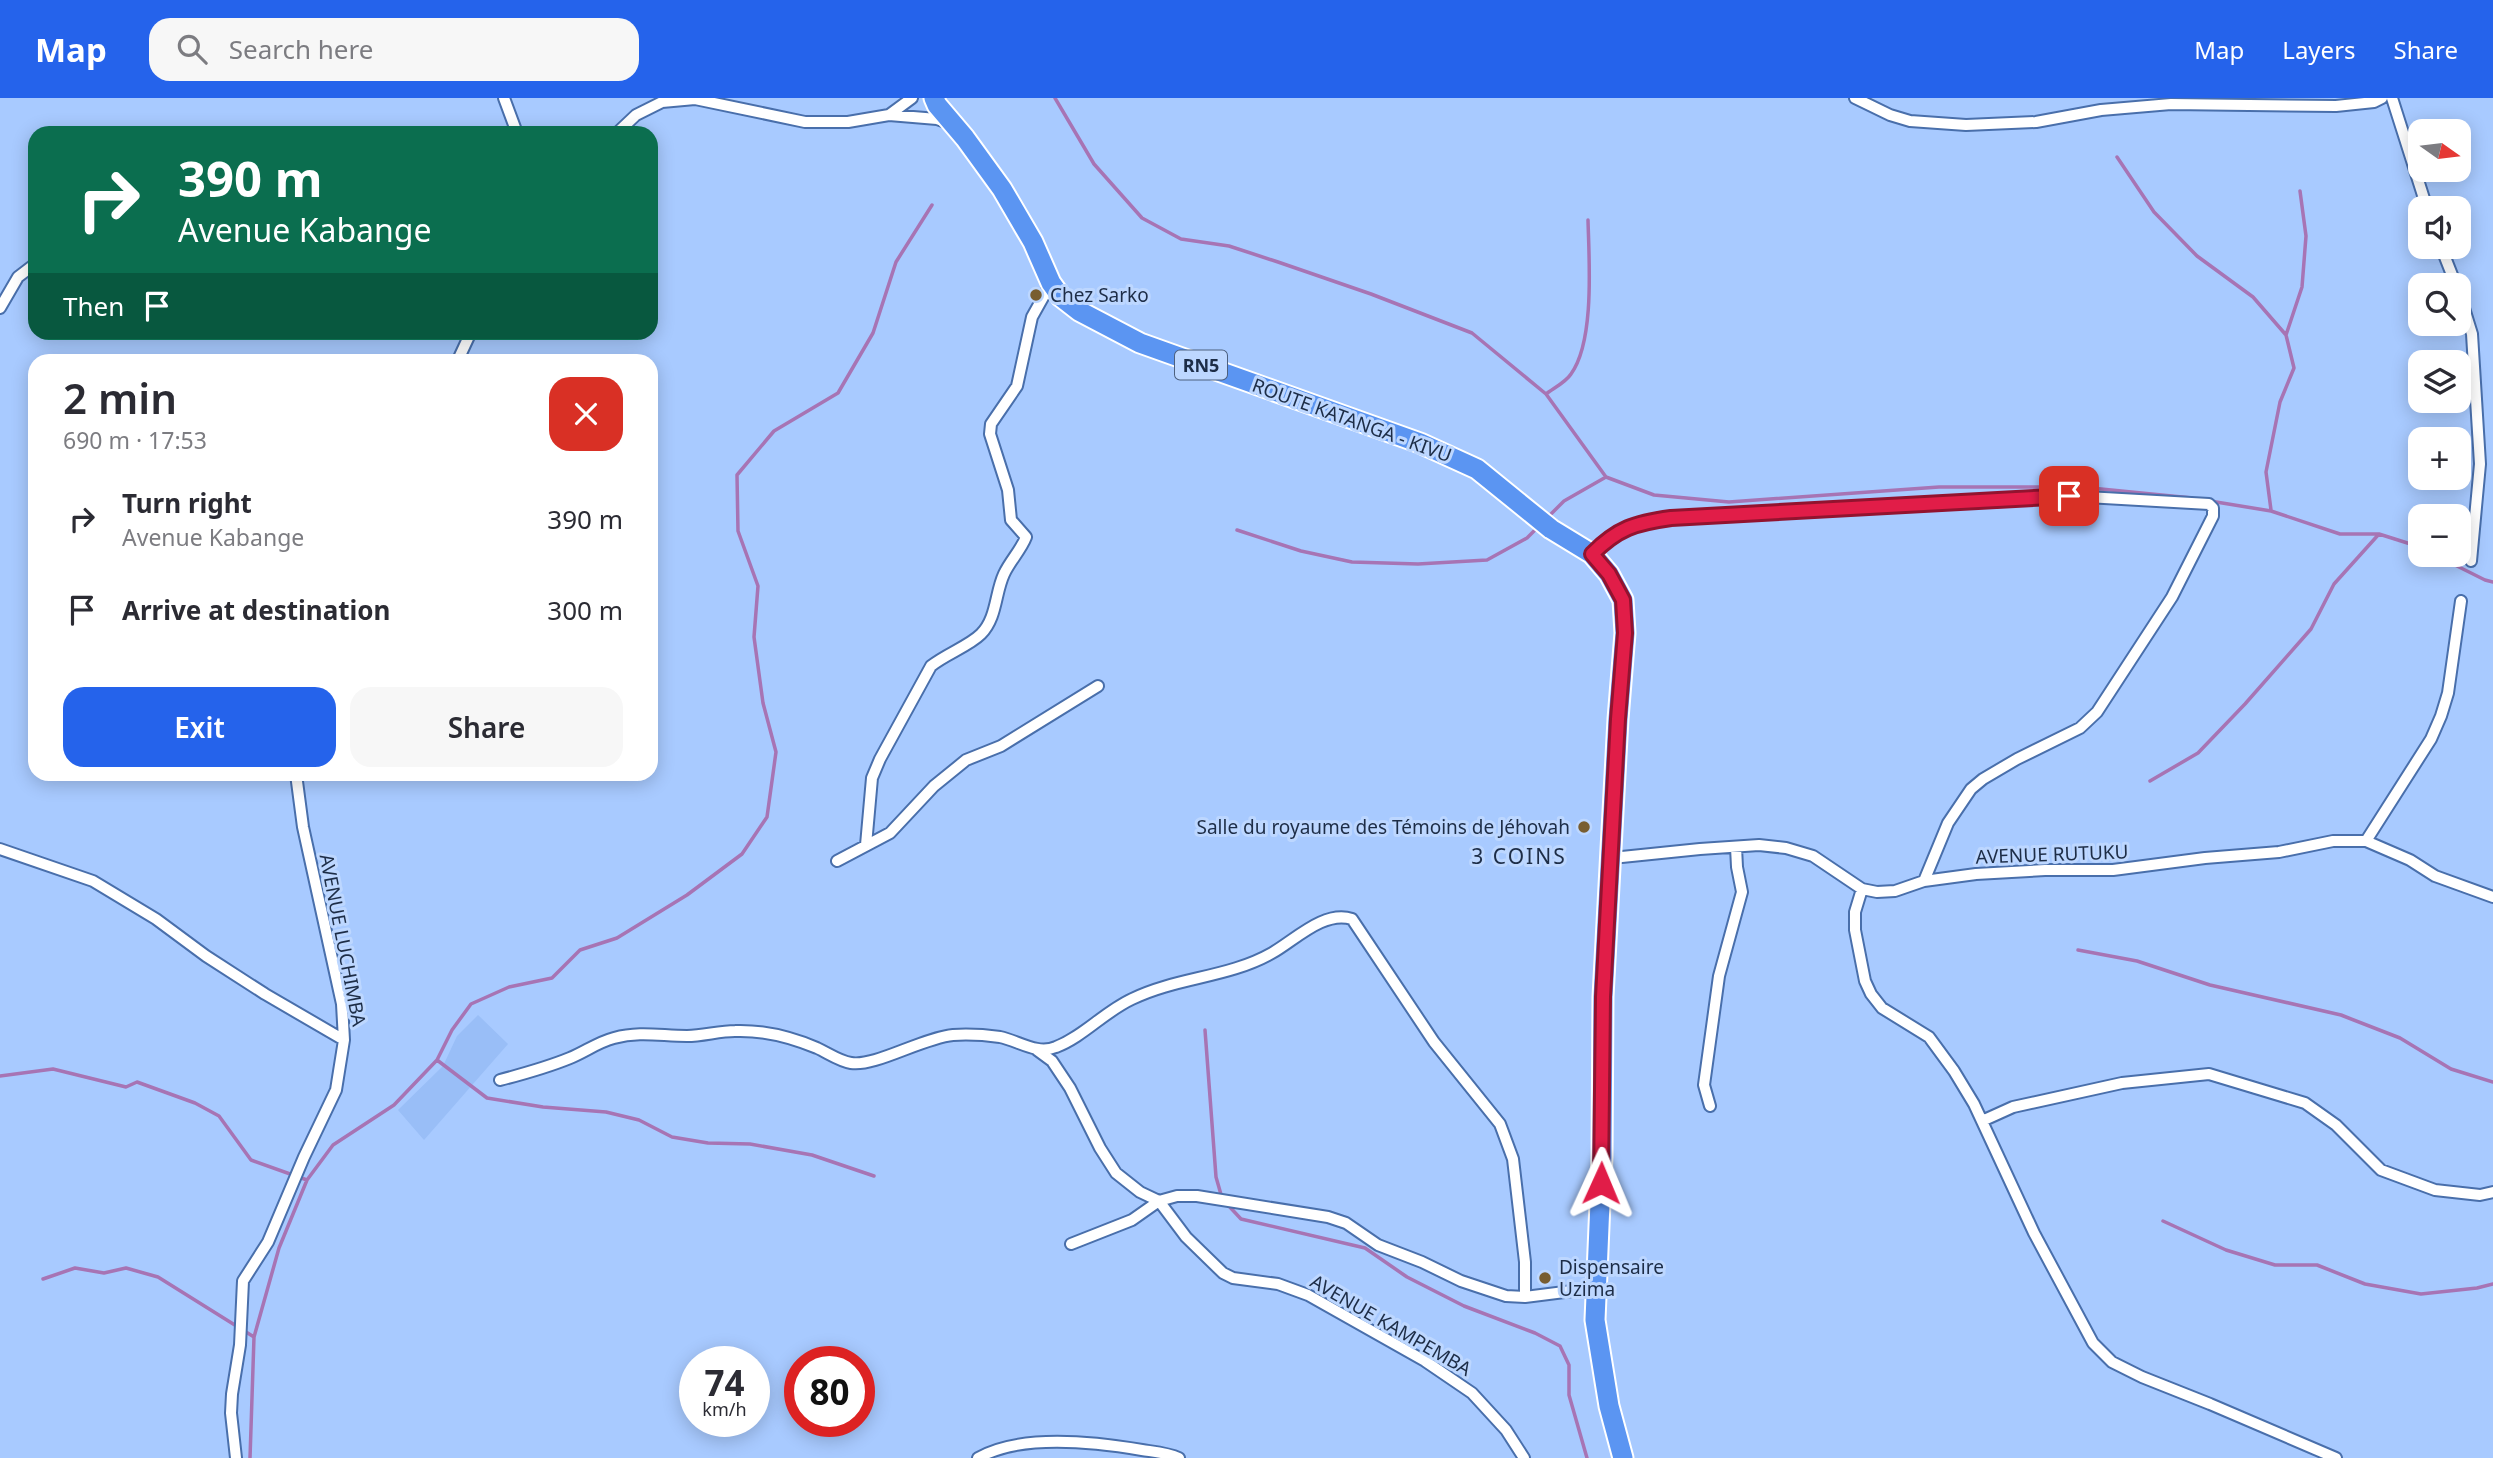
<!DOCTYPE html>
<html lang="en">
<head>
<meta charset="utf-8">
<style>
	:root { --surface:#fff; --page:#f7f7f7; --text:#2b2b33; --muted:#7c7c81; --accent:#2563eb }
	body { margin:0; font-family:"Noto Sans",sans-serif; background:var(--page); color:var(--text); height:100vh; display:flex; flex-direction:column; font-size:26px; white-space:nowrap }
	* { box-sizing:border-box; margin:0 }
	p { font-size:23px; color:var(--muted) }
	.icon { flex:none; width:38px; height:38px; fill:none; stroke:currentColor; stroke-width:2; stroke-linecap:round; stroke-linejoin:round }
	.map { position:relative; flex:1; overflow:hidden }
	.drawer { position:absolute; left:28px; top:256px; width:630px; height:427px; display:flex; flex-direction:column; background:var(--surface); border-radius:21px; box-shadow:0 4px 18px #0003 }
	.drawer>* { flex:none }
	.guide { position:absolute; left:28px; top:28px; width:630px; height:214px; border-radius:21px; box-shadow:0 4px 18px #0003; background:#0b6e4f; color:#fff; overflow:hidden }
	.needle { width:46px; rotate:104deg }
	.fabs { position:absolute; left:2408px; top:21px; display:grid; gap:14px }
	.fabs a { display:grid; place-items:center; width:63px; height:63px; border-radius:14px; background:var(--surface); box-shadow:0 4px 18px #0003; font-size:35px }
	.speed { position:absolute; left:679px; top:1248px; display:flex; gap:14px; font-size:35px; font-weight:700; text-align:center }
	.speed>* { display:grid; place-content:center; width:91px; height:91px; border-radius:50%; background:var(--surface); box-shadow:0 4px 18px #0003; line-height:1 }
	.speed small { font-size:18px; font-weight:400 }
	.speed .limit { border:10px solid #d22; background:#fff; color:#111 }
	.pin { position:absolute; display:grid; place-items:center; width:60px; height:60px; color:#fff; margin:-30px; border-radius:14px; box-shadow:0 4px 10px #0006 }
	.me { position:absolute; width:77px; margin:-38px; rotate:1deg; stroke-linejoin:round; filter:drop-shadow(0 0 5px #0008) }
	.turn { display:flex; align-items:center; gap:24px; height:147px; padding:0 35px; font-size:32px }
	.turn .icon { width:91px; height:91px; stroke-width:2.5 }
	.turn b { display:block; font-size:49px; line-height:60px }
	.then { display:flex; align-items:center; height:66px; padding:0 35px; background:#0003; gap:14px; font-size:26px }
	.round { display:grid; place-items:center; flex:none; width:74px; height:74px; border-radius:21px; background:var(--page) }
	.headline { display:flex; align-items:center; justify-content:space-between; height:119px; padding:0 35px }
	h1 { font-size:42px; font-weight:600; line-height:52px }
	.primary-button { display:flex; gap:14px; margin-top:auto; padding:14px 35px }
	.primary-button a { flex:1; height:80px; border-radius:21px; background:var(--accent); color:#fff; font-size:28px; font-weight:600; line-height:80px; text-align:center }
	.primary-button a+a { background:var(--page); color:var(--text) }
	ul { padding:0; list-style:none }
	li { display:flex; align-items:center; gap:21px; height:91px; padding:0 35px }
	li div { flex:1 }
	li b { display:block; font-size:26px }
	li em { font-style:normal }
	header { display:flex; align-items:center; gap:42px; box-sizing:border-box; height:98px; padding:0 35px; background:var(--accent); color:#fff }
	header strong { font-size:33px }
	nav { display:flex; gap:38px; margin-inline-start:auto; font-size:24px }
	.search { width:490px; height:63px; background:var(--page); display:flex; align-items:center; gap:18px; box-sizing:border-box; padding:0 24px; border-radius:21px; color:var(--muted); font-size:26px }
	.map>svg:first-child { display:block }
	.built { fill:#99bef7 }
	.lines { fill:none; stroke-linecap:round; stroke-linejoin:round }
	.stream { stroke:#a774b4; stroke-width:3.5 }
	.street-casing { stroke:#496fab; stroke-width:14 }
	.highway-casing { stroke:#fff; stroke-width:23 }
	.street { stroke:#fff; stroke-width:10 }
	.highway { stroke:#5b95f2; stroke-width:19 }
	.route-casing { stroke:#92132f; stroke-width:18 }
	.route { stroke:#e11d48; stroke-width:12 }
	.poi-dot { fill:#785d30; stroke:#bdd7ff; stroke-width:2.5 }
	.labels { text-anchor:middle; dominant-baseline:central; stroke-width:6; stroke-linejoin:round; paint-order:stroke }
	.shield { fill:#bdd7ff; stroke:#4d607e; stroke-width:2 }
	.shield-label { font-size:18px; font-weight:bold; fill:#1d2d47 }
	.poi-label { font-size:19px; fill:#1d2d47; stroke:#bdd7ff; text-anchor:start }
	.street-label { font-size:19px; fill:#1d2d47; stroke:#bdd7ff }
	.neighbourhood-label { font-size:21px; letter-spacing:2px; fill:#1d2d47; stroke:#bdd7ff }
</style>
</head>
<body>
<header>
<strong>Map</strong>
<div class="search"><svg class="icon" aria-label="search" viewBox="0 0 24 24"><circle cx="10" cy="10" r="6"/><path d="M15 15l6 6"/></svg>Search here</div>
<nav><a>Map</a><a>Layers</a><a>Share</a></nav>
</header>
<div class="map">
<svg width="2493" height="1360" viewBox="0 0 2493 1360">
	<rect width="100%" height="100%" fill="#a8caff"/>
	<!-- built -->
	<path class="built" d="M 478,917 L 508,946 L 424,1042 L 398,1012 L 443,968 L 457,938 Z"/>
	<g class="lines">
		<!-- stream -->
		<path class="stream" d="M 1055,0 L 1094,66 L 1142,120 L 1181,141 L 1229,148 L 1278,164 L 1371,196 L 1472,235 L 1546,296 L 1606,379 L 1654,397 L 1729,404 L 1939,389 L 2081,389 L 2192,400
			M 2117,59 L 2154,114 L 2197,158 L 2253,199 L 2286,237 L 2294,270 L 2280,304 L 2266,374 L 2271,412
			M 2286,237 L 2302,189 L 2306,138 L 2300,93
			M 1546,296 C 1554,290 1566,284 1571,276 C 1595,243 1589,162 1588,122
			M 2210,403 L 2271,413 L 2340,436 L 2379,436 L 2420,449
			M 1546,421 L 1564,403 L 1606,379
			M 1237,432 L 1301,453 L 1352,464 L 1418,466 L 1487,462 L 1527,440 L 1538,429
			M 2435,457 L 2485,482 L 2493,484
			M 2150,683 L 2198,655 L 2245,606 L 2311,531 L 2334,486 L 2379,436
			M 2078,852 L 2137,863 L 2210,887 L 2341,917 L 2400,940 L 2451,971 L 2493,984
			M 1205,932 L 1216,1079 L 1222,1100
			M 437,962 L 487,1000 L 543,1009 L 606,1014 L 639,1022 L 672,1039 L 708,1045 L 750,1046 L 812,1057 L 874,1078
			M 0,978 L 53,971 L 126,989 L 137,984 L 195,1005 L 219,1018 L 251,1062 L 307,1082
			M 1227,1106 L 1241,1121 L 1365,1150 L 1407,1179 L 1464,1208 L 1535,1235 L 1560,1248 L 1569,1267 L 1569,1297 L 1587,1360
			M 2163,1123 L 2226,1152 L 2275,1167 L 2317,1167 L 2365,1186 L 2421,1196 L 2477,1190 L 2493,1186
			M 43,1181 L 75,1170 L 104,1175 L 126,1170 L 158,1179 L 254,1239
			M 250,1360 L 254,1239 L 279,1150 L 307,1082 L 333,1047 L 394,1007 L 437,962 L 452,932 L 471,906 L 509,889 L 552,880 L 580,852 L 617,840 L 687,797 L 742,756 L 767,719 L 776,654 L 763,605 L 754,539 L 758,488 L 738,433 L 737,377 L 774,333 L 838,295 L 873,235 L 896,164 L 932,107"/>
		<!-- street casing -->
		<g class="street-casing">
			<path id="street" d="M 504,0 L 517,35
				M 1855,0 L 1890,17 L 1910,23 L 1966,27 L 2036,24 L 2101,12 L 2171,6 L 2336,8 L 2374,4 L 2382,0
				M 2392,0 L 2427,110
				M 889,17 L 912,0
				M 617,35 L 636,17 L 662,4 L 695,1 L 805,24 L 848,24 L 889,17 L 937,21 L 948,25
				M 2441,149 L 2456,187
				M 2459,194 L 2472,236 L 2480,366 L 2471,463
				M 0,210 L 18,179 L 35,166
				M 458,262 L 471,234
				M 1592,456 C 1618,430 1635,425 1671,420 L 2069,398 L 2209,406 L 2213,410 L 2213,418 L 2172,499 L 2097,614 L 2080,630 L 2017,661 L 1983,681 L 1971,691 L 1948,725 L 1924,783
				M 2366,743 L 2431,641 L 2441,618 L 2448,595 L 2461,503
				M 866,747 L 872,680 L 880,661 L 931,568 C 946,556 969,548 981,536 C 997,520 995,495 1004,476 C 1010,463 1021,452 1026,439 L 1011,422 L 1008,392 L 990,336 L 991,326 L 1017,288 L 1032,219 L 1051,185
				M 0,751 L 93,783 L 156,821 L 206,858 L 265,896 L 344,942
				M 1612,760 L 1700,751 L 1759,747 L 1786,750 L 1813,758 L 1862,791 L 1877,794 L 1895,793 L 1924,783 L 1976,776 L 2045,772 L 2113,772 L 2205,760 L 2279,754 L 2333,743 L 2366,743 L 2410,762 L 2435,778 L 2493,799
				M 837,763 L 890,735 L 934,688 L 966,662 L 1001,648 L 1098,588
				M 1862,791 L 1855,814 L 1855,832 L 1865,883 L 1871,896 L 1882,910 L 1929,939 L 1954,973 L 1974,1006 L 2034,1135 L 2093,1245 L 2112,1264 L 2142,1279 L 2210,1306 L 2336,1360
				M 1037,952 L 1052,963 L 1070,990 L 1100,1050 L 1116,1075 L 1140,1094 L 1159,1103 L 1186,1139 L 1223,1175 L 1233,1180 L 1278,1186 L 1308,1197 L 1425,1263 L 1472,1295 L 1506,1332 L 1524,1360
				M 500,982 C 523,976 548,969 570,960 C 585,954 598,944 614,940 C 640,933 661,938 687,938 C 703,938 719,933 735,933 C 763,932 791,939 817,950 C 828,955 839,963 851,965 C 875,969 922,940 953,937 C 968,936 985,937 1000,939 C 1019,943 1037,957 1056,949 C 1084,938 1104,914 1132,901 C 1177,879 1228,880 1272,855 C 1295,842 1324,812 1352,821 L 1434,944 L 1500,1026 L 1513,1061 L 1525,1164 L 1525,1199
				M 1710,1008 L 1704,987 L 1719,878 L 1742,794 L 1737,769 L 1736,749
				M 1982,1023 L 2013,1009 L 2122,985 L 2209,976 L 2305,1005 L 2336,1027 L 2381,1072 L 2435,1092 L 2480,1097 L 2493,1094
				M 1071,1146 L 1132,1122 L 1159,1103 L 1177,1098 L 1197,1098 L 1328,1119 L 1346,1125 L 1378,1147 L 1422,1164 L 1461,1183 L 1506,1198 L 1525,1199 L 1596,1190
				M 236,1360 L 231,1315 L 232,1296 L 240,1247 L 243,1183 L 268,1144 L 304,1059 L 336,992 L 344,942 L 342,906 L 303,729 L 296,676
				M 978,1360 C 1021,1335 1095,1344 1142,1352 C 1155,1354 1168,1355 1179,1360"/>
		</g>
		<!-- highway casing -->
		<g class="highway-casing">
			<path id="highway" d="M 934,0 L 937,7 L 965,40 L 1002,91 L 1033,144 L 1051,185 L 1061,199 L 1079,213 L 1140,245 L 1420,345 L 1477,371 L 1551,431 L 1592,456 L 1609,476 L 1623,502 L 1625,535 L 1618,621 L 1603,899 L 1602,1058 L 1595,1222 L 1609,1308 L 1623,1360"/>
		</g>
		<!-- street -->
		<use href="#street" class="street"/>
		<!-- highway -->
		<use href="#highway" class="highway"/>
	</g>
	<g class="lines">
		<!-- route casing -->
		<g class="route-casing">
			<path id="route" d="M 1601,1085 L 1603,899 L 1618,621 L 1625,535 L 1623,502 L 1609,476 L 1592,456 C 1618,430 1635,425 1671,420 L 2069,398"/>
		</g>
		<!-- route -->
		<use href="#route" class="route"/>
	</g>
	<!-- markers -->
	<g class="poi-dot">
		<circle cx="1036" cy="197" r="7"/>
		<circle cx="1584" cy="729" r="7"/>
		<circle cx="1545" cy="1180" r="7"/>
	</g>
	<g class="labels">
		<!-- shield labels -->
		<rect class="shield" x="1175" y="252.5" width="52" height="29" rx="5"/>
		<g class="shield-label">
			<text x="1201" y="267">RN5</text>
		</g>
		<!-- poi labels -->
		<g class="poi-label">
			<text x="1050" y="197">Chez Sarko</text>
			<text x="1570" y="729" text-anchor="end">Salle du royaume des Témoins de Jéhovah</text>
			<text x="1559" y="1169">Dispensaire<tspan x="1559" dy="22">Uzima</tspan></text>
		</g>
		<!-- street labels -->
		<g class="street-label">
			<text transform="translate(1352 322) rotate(20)">ROUTE KATANGA - KIVU</text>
			<text transform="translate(2052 756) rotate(-2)">AVENUE RUTUKU</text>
			<text transform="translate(343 842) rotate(79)">AVENUE LUCHIMBA</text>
			<text transform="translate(1391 1227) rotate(30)">AVENUE KAMPEMBA</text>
		</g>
		<!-- neighbourhood labels -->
		<g class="neighbourhood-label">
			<text x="1519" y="758">3 COINS</text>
		</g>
	</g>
</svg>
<div class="fabs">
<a><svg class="needle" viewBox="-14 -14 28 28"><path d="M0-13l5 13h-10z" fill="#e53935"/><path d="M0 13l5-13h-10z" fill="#7c7c81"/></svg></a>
<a><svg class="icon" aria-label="sound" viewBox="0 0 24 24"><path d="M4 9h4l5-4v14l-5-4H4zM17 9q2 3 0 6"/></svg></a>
<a><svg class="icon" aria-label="search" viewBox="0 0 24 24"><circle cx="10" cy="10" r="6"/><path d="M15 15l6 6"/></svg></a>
<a><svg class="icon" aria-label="layers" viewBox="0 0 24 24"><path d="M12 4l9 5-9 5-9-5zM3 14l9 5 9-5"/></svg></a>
<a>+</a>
<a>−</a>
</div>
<div class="speed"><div>74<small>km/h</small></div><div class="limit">80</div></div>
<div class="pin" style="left:2069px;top:398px;background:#d93025"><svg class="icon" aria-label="arrive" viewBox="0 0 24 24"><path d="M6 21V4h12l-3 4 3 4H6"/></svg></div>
<svg class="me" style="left:1601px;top:1085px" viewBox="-20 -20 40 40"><path d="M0-17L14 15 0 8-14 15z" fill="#e11d48" stroke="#fff" stroke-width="4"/></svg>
<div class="guide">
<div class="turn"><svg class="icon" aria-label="right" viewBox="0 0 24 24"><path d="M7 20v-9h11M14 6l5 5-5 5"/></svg><div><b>390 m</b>Avenue Kabange</div></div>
<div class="then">Then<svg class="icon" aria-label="arrive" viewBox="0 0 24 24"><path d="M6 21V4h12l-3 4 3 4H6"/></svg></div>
</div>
<section class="drawer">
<div class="headline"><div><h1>2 min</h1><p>690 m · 17:53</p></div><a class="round" style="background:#d93025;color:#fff"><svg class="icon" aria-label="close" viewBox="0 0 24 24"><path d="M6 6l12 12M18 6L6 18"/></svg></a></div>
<ul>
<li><svg class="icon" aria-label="right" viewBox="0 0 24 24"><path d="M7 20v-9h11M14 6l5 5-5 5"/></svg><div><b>Turn right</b><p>Avenue Kabange</p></div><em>390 m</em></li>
<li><svg class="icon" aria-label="arrive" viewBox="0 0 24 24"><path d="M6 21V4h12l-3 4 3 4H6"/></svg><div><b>Arrive at destination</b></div><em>300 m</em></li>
</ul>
<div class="primary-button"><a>Exit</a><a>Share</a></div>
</section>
</div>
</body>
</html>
